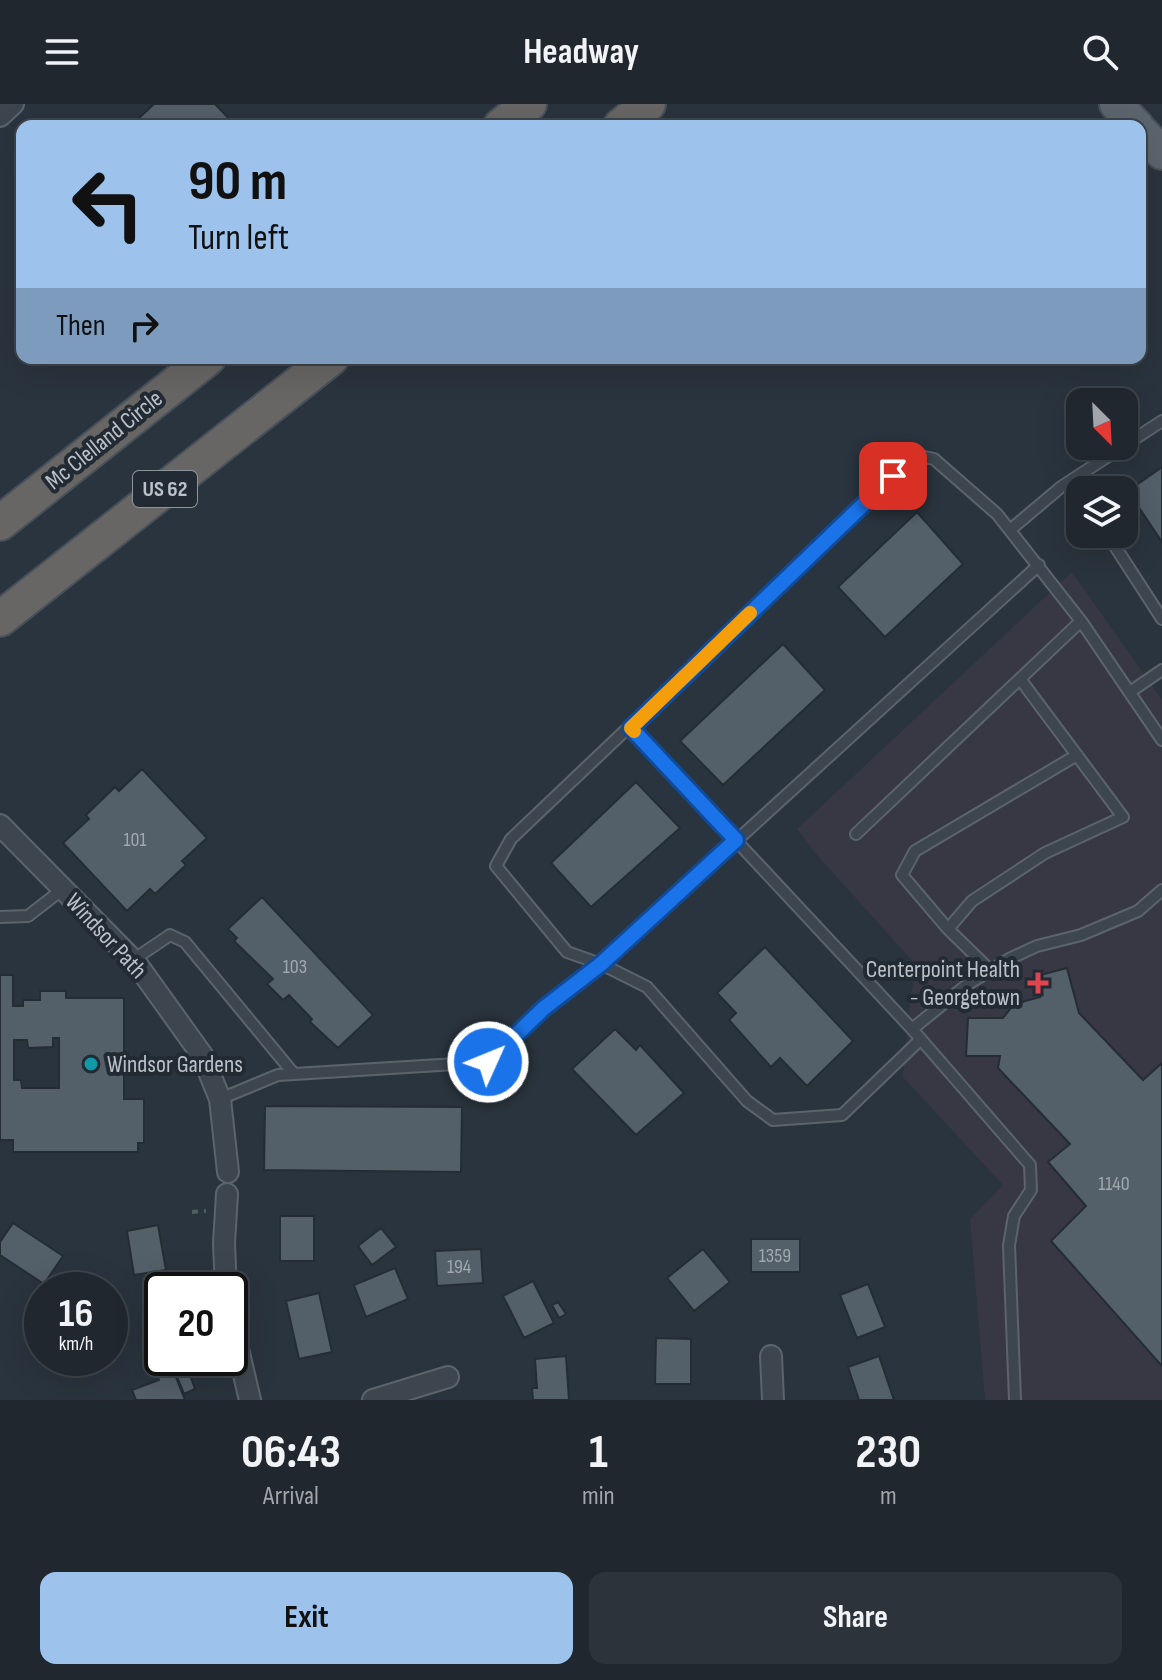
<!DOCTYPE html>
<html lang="en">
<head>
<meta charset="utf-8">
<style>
	:root { --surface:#20272e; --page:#2d333a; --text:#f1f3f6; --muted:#a2a5aa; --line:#3d444a; --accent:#9dc2ec }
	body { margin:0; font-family:"Sofia Sans Condensed",sans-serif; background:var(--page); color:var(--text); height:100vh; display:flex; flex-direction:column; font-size:30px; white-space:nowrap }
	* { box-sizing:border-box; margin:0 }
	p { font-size:26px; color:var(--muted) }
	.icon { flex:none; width:44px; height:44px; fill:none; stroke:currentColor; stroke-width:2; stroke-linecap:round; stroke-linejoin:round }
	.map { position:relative; height:1296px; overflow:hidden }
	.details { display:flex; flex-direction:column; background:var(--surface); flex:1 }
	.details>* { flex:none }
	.hud { position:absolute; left:16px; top:16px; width:1130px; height:244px; border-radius:16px; box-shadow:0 8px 32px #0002,0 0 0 2px var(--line); background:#9dc2ec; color:#111; overflow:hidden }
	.needle { width:52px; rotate:156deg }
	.controls { position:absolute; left:1066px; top:284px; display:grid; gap:16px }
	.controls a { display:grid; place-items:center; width:72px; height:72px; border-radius:16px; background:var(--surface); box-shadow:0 8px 32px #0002,0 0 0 2px var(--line); font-size:40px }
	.speed { position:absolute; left:24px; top:1168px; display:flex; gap:16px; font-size:40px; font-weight:700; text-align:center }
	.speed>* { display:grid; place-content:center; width:104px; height:104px; border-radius:50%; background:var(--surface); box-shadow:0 8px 32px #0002,0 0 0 2px var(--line); line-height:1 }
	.speed small { font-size:20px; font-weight:400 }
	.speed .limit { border:4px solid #111; border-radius:12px; background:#fff; color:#111 }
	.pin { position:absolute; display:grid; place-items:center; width:68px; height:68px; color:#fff; margin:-34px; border-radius:16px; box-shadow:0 4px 12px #0006 }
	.me { position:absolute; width:88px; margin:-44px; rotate:46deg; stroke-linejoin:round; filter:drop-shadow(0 0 6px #0008) }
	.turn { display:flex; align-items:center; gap:28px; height:168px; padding:0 40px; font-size:36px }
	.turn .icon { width:104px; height:104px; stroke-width:2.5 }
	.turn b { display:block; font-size:56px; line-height:68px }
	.then { display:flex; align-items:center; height:76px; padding:0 40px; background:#0003; gap:16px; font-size:30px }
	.eta { display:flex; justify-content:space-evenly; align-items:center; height:136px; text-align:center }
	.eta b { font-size:48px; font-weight:700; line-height:56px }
	.primary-button { display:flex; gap:16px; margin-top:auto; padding:16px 40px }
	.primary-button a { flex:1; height:92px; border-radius:16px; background:var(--accent); color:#111; font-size:32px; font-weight:700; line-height:92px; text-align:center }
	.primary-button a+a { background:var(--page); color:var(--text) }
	header { display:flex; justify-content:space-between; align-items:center; height:104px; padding:0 40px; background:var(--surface); font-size:36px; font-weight:700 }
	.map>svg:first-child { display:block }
	.medical { fill:#383844 }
	.building { fill:#535f69; stroke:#242d36; stroke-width:2; fill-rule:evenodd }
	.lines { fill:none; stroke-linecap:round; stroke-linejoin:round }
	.service-casing { stroke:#5b646c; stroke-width:14 }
	.minor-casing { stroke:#5b646c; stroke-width:24 }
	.primary-casing { stroke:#474f58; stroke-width:36 }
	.trunk-casing { stroke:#485159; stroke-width:38 }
	.path { stroke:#4e5f60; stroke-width:4; stroke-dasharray:6 6; stroke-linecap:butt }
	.service { stroke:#3d464f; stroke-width:10 }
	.minor { stroke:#3d464f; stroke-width:20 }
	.primary { stroke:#5c656e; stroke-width:32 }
	.trunk { stroke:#686664; stroke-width:34 }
	.route-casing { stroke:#114b97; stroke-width:20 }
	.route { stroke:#1a73e8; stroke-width:14 }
	.slow { stroke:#f59e0b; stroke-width:14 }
	.health-dot { fill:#e0444e; stroke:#222b34; stroke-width:3 }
	.culture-dot { fill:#0f9aa8; stroke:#222b34; stroke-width:3 }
	.labels { text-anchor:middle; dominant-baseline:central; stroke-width:8; stroke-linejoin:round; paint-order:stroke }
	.number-label { font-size:20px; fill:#a0a8b1 }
	.shield { fill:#222b34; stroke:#8c949c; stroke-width:2 }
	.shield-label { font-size:22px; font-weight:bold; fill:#bac1c9 }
	.street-label { font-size:24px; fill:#bac1c9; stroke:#222b34 }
	.poi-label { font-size:24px; fill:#bac1c9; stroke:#222b34; text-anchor:end }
</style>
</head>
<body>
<header><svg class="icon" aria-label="menu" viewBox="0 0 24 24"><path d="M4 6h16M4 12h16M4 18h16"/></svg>Headway<svg class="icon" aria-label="search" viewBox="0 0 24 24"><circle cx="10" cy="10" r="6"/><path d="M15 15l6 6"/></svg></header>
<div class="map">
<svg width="1162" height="1296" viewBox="0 0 1162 1296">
	<rect width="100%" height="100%" fill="#2a343e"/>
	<!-- medical -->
	<path class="medical" d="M 1072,468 L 1162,596 L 1162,1296 L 985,1296 L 970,1115 L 1003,1081 L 903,973 L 910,895 L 917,862 L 817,751 L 797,725 Z"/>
	<!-- building -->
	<path class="building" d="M 154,0 L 215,0 L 236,22 L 144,22 L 138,15 Z
		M 1162,363 L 1162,438 L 1128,387 Z
		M 917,408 L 963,460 L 885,533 L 838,483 Z
		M 783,540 L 825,586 L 723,681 L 680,637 Z
		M 142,665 L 207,734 L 182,757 L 186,761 L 155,790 L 150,785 L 127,807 L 63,739 L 89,715 L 86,711 L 115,683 L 119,687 Z
		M 636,678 L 680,724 L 591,803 L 551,759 Z
		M 262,793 L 373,911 L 338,944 L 310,918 L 312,915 L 289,891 L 283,896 L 267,880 L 273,875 L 234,837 L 237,834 L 228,825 Z
		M 765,843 L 853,937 L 807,982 L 780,954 L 771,963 L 729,916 L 736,909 L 717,889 Z
		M 1067,864 L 1079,909 L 1143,976 L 1162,959 L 1162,1262 L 1051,1137 L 1086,1102 L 1048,1058 L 1070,1040 L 998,964 L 1000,952 L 966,952 L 968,914 L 1003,914 L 1014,900 L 1040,893 L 1033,873 Z
		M 0,871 L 13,871 L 13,902 L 23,902 L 23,896 L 40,896 L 40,887 L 66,887 L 66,894 L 124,894 L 124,995 L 144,995 L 144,1039 L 138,1039 L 138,1048 L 13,1048 L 13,1036 L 0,1036 ZM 53,934 L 59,934 L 59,984 L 22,984 L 21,976 L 14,976 L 14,936 L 27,936 L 28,944 L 53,943 Z
		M 615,925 L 636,946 L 640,941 L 684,989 L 636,1031 L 572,965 Z
		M 265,1002 L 462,1003 L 461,1068 L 264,1066 Z
		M 280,1112 L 314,1112 L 314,1157 L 280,1157 Z
		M 13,1119 L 63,1152 L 44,1180 L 0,1151 L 0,1138 Z
		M 158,1121 L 166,1166 L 134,1171 L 127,1127 Z
		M 381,1124 L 396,1143 L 372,1161 L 358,1142 Z
		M 751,1135 L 800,1135 L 800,1168 L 751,1168 Z
		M 481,1145 L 483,1179 L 437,1182 L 435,1147 Z
		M 703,1145 L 730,1178 L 694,1207 L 667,1174 Z
		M 395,1164 L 408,1195 L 366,1213 L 354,1181 Z
		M 533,1177 L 554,1219 L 524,1234 L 503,1192 Z
		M 868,1180 L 885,1223 L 857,1234 L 840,1191 Z
		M 319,1189 L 332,1248 L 299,1255 L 286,1197 Z
		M 558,1198 L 566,1210 L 559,1214 L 552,1201 Z
		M 656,1234 L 691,1235 L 691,1280 L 655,1280 Z
		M 162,1235 L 162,1254 L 189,1254 L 190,1257 L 172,1263 L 185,1296 L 136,1296 L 132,1286 L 159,1276 L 146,1241 Z
		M 566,1252 L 569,1296 L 533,1296 L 532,1284 L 537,1284 L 535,1255 Z
		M 879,1252 L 894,1296 L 859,1296 L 848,1263 Z
		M 52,1254 L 89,1254 L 90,1263 L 55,1268 Z
		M 187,1263 L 195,1285 L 184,1290 L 175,1268 Z"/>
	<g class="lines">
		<!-- service casing -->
		<g class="service-casing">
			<path id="service" d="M 1010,426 L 1061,383 L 1162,317
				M 1107,430 L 1162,515
				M 1130,588 L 1162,566
				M 631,624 L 912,925 L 1030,1061 L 1031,1086 L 1014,1112 L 1009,1141 L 1015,1296
				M 856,730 L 1081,517
				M 0,813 L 28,812 L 63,785
				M 948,825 L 972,797 L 1045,749 L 1123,713 L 1020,575
				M 133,856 L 170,831 L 185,838 L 294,970
				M 992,868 L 948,825 L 902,771 L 915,747 L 1077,651
				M 912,925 L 968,880 L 1011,854 L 1037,842 L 1081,831 L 1138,807 L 1162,786
				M 921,935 L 842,1011 L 773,1016 L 747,997 L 647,883 L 601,860 L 567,848 L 496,762 L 511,735 L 915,351 L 934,355 L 997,410 L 1081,517 L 1162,636
				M 220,995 L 278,971 L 488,958 L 544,904 L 601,860 L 1039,461"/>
		</g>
		<!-- minor casing -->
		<g class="minor-casing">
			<path id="minor" d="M 0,12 L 13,0
				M 0,721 L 136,859 L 202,951 L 220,995 L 228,1068
				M 226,1186 L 224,1139 L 227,1090
				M 230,1211 L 250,1296
				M 771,1252 L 773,1296
				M 373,1296 L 448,1273"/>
		</g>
		<!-- primary casing -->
		<g class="primary-casing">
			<path id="primary" d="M 1116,0 L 1137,22
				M 1140,26 L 1162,49"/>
		</g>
		<!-- trunk casing -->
		<g class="trunk-casing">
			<path id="trunk" d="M 501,22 L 529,0
				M 621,22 L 648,0
				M 0,419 L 208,254
				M 0,515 L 331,254"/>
		</g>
		<!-- path -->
		<path class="path" d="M 192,1108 L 206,1107"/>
		<!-- service -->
		<use href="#service" class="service"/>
		<!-- minor -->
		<use href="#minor" class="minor"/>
		<!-- primary -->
		<use href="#primary" class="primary"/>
		<!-- trunk -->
		<use href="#trunk" class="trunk"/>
	</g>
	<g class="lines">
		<!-- route casing -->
		<g class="route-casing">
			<path id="route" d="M 488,958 L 544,904 L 601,860 L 736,736 L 631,624 L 893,372"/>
		</g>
		<!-- route -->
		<use href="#route" class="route"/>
		<!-- slow -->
		<path class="slow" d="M 634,627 L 631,624 L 750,509"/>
	</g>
	<!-- markers -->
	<path class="health-dot" d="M1034 867h8v8h8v8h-8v8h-8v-8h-8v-8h8z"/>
	<circle class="culture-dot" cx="91" cy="960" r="8"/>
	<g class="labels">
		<!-- number labels -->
		<g class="number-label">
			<text x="135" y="736">101</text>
			<text x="295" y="863">103</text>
			<text x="1114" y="1080">1140</text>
			<text x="775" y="1152">1359</text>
			<text x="459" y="1163">194</text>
		</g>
		<!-- shield labels -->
		<rect class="shield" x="133" y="367" width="64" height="36" rx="6"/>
		<g class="shield-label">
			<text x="165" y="385">US 62</text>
		</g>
		<!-- street labels -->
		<g class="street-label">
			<text transform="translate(104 336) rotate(-39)">Mc Clelland Circle</text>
			<text transform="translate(106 832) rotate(47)">Windsor Path</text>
		</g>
		<!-- poi labels -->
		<g class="poi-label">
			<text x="1020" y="865">Centerpoint Health<tspan x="1020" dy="28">- Georgetown</tspan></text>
			<text x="107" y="960" text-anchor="start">Windsor Gardens</text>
		</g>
	</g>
</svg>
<div class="controls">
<a><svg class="needle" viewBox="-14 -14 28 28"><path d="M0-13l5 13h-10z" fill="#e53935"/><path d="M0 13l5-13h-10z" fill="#a2a5aa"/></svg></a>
<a><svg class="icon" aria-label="layers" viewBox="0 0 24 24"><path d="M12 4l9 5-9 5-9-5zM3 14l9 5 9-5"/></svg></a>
</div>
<div class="speed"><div>16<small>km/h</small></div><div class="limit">20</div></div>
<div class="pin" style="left:893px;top:372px;background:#d93025"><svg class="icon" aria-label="arrive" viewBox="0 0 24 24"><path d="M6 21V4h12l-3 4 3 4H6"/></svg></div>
<svg class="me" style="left:488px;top:958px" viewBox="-20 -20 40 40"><circle r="17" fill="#1a73e8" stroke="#fff" stroke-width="3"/><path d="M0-11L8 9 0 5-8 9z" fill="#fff"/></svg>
<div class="hud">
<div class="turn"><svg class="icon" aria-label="left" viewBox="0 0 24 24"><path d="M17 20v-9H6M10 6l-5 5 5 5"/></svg><div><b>90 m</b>Turn left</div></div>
<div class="then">Then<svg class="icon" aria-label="right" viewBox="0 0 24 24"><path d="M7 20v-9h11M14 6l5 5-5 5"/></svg></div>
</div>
</div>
<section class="details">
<div class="eta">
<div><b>06:43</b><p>Arrival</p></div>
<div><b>1</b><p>min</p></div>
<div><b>230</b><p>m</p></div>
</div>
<div class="primary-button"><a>Exit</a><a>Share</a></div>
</section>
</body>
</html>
